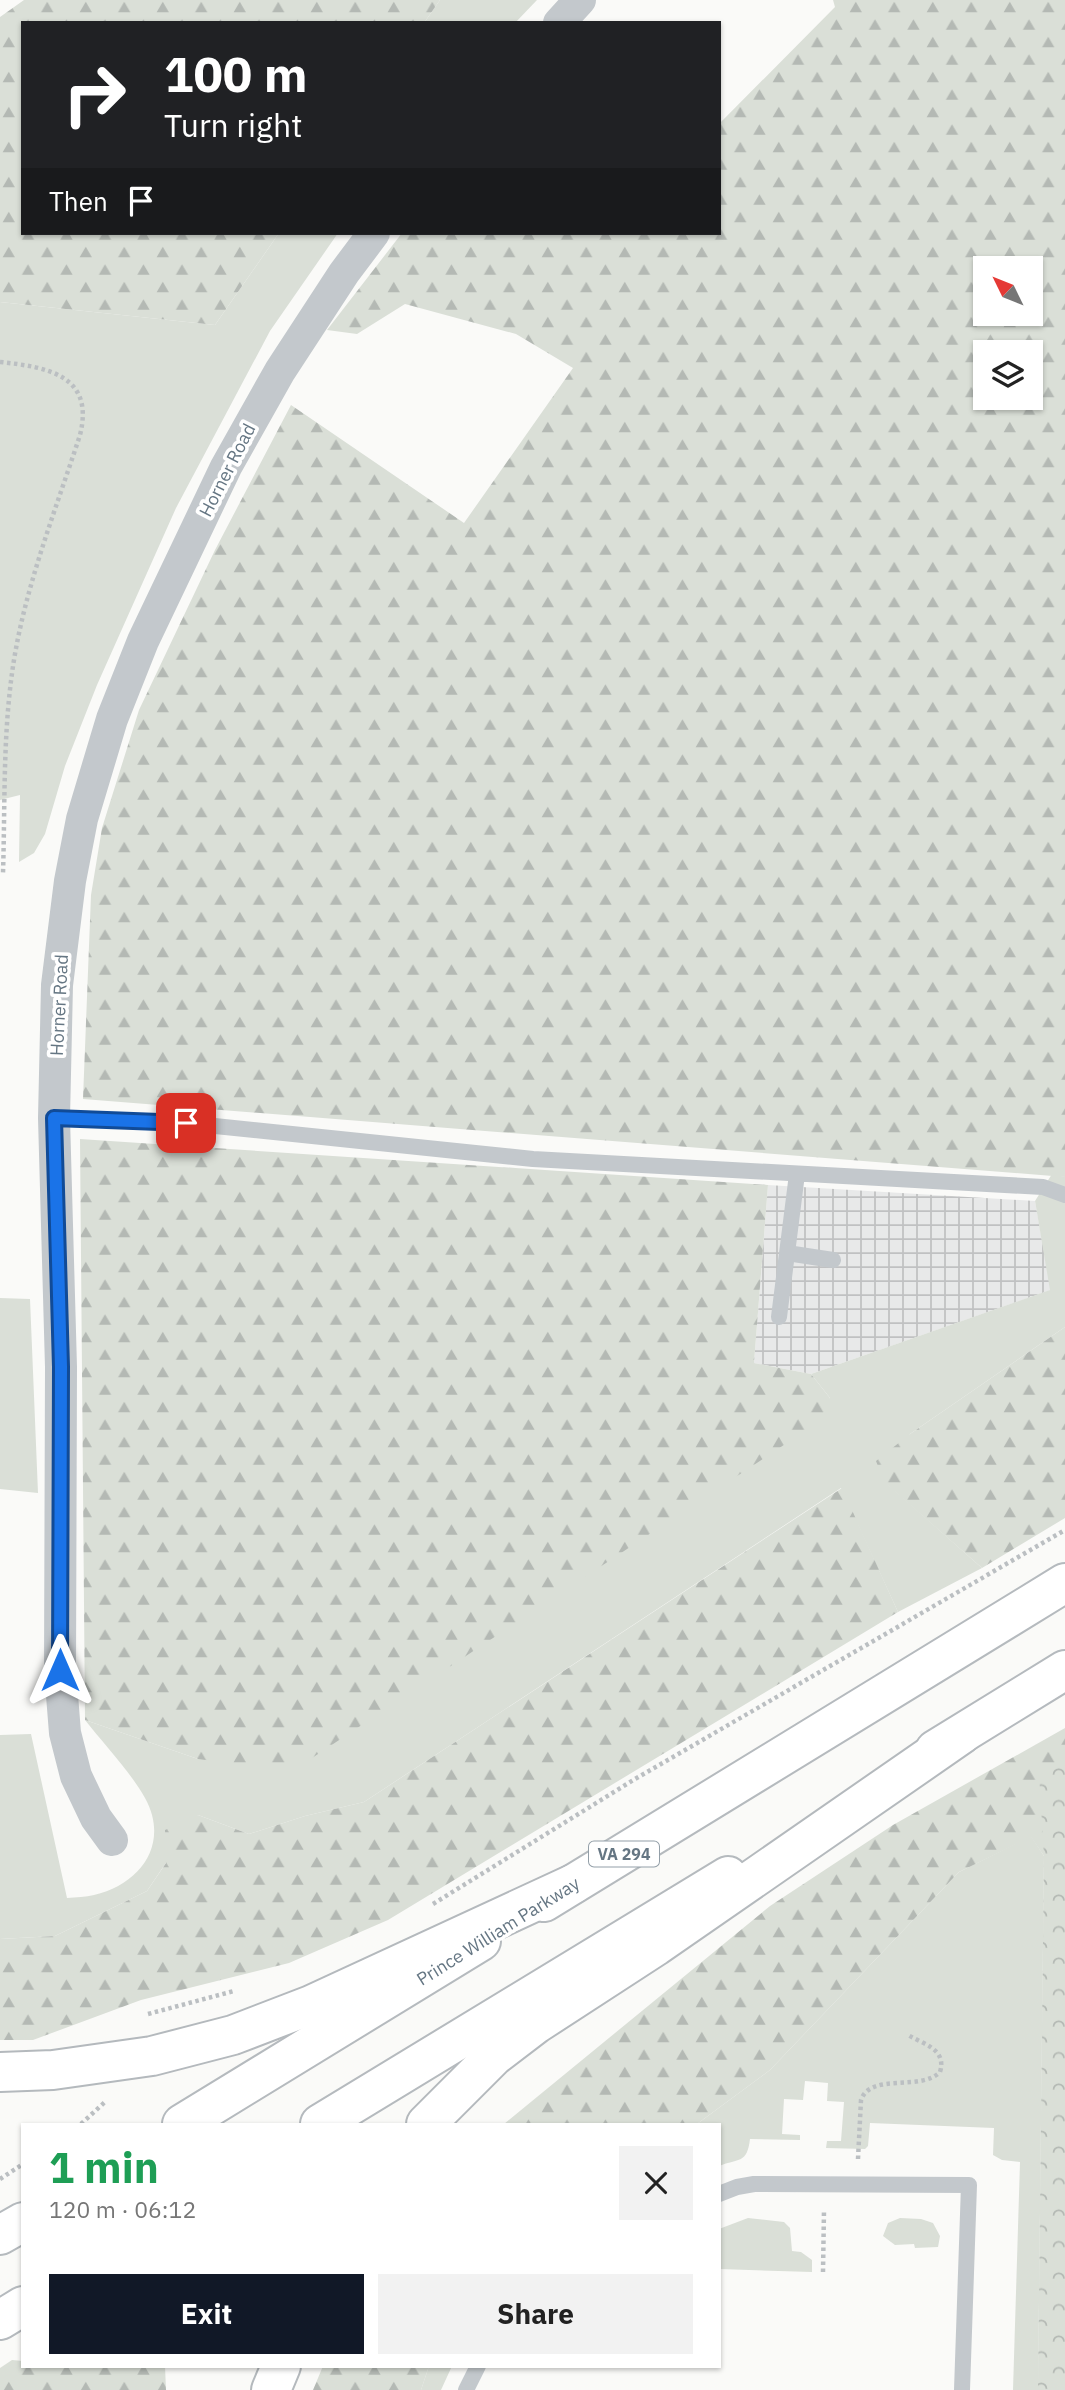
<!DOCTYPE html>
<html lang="en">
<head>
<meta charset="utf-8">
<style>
	:root { --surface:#fff; --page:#f2f2f2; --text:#222; --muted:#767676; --accent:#111827 }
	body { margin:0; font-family:"IBM Plex Sans",sans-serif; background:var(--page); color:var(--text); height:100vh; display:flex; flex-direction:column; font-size:26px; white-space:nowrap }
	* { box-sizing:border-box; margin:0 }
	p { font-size:23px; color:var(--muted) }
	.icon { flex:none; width:38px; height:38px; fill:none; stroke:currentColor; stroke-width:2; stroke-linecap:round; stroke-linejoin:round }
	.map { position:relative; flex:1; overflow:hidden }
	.drawer { position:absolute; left:21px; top:2123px; width:700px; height:245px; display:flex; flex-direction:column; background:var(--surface); border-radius:0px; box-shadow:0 2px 5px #0004 }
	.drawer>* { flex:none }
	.banner { position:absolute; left:21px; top:21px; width:700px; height:214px; border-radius:0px; box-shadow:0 2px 5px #0004; background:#202124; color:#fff; overflow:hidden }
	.needle { width:46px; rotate:313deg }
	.tools { position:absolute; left:973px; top:256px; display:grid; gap:14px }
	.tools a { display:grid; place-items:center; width:70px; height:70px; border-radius:0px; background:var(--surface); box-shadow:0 2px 5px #0004; font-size:35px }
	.pin { position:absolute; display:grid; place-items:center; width:60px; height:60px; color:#fff; margin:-30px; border-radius:14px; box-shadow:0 4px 10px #0006 }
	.me { position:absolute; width:77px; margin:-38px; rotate:0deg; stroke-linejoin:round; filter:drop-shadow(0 0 5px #0008) }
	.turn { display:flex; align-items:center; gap:24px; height:147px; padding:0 28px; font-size:32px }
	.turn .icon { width:91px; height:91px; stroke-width:2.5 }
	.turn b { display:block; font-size:49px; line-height:60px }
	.then { display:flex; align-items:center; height:66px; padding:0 28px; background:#0003; gap:14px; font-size:26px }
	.round { display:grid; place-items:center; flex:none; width:74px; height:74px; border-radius:0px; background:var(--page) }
	.head { display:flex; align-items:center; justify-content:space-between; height:119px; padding:0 28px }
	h1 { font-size:42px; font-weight:700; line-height:52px; color:#1e9e55 }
	.action { display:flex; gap:14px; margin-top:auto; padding:14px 28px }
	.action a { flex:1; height:80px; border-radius:0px; background:var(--accent); color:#fff; font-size:28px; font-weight:700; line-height:80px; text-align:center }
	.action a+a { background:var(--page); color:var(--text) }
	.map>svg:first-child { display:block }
	.industrial { fill:url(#industrial-grid) }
	.grass { fill:#dadfd7 }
	.forest { fill:url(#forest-firs); fill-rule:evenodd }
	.park { fill:url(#park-crowns) }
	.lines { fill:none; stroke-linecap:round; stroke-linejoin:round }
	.primary-casing { stroke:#b5babe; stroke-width:42 }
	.motorway-casing { stroke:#b4b9bd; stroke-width:42 }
	.path { stroke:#bbbfc2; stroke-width:4.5; stroke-dasharray:3.5 3.5; stroke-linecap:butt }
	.service { stroke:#c3c8cc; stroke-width:16 }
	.minor { stroke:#c3c8cc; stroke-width:32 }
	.primary { stroke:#fff; stroke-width:38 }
	.motorway { stroke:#fff; stroke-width:38 }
	.route-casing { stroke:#114b97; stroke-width:18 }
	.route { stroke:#1a73e8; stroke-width:12 }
	.labels { text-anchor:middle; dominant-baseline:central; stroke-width:7; stroke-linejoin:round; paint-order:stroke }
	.shield { fill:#fff; stroke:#939fa8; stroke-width:2 }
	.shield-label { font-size:16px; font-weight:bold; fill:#657683 }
	.street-label { font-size:18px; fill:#657683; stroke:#fff }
</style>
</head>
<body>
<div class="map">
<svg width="1065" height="2390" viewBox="0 0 1065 2390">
	<defs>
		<pattern id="industrial-grid" width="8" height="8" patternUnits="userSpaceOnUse" patternTransform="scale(1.75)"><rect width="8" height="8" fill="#e8e9e9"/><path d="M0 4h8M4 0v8" fill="none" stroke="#c0c1c2"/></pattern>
		<pattern id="forest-firs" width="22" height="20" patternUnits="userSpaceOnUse" patternTransform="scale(1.75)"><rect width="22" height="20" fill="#dadfd7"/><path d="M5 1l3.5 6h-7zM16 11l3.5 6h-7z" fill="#b4b9b4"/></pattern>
		<pattern id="park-crowns" width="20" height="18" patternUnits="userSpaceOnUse" patternTransform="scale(1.75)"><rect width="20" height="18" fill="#dadfd7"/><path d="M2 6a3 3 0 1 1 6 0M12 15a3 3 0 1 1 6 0" fill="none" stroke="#b4b9b4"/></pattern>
	</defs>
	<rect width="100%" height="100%" fill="#fafaf8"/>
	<!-- industrial -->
	<path class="industrial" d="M 768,1185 L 1035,1201 L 1051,1290 L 811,1374 L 754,1363 Z"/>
	<!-- grass -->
	<path class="grass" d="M 440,0 L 537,0 L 515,23 L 424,23 Z
		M 279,233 L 338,233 L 270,331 L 176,508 L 97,685 L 65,766 L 45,834 L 34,853 L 19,862 L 20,795 L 0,800 L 0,302 L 215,325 Z
		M 1052,1174 L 1065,1177 L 1065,1327 L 910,1434 L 885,1482 L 982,1568 L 898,1612 L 841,1488 L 364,1802 L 305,1816 L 249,1834 L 198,1815 L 147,1891 L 55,1936 L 0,1939 L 0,1735 L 31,1734 L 67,1898 C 76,1897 86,1897 94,1895 C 141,1884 170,1843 145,1798 C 132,1774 103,1743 85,1720 L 198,1759 L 830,1398 L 811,1374 L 1050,1290 L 1035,1201 Z
		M 0,1298 L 30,1299 L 38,1493 L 0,1489 Z
		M 1031,1836 L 1044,1856 L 1038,2390 L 1013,2390 L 1020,2162 L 1002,2160 L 993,2155 L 994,2128 L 870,2123 L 868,2146 L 865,2149 L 826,2148 L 827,2141 L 841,2141 L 844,2102 L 827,2101 L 828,2083 L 805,2081 L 803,2100 L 784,2099 L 782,2134 L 800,2135 L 800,2140 L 750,2139 C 747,2164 739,2158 719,2166 L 719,2124 L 697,2124 L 770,2070 L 959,1872 Z
		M 748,2218 L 784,2222 L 790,2228 L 792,2251 L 801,2252 L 812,2260 L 812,2272 L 719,2269 L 719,2229 Z
		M 900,2218 L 921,2219 L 933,2223 L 940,2236 L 938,2247 L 915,2248 L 914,2244 L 895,2245 L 883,2236 L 888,2223 Z
		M 429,2366 L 452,2366 L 441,2390 L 421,2390 Z"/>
	<!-- forest -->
	<path class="forest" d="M 24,0 L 440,0 L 424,23 L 23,23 L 23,233 L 279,233 L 215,325 L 0,302 L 0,17 Z
		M 833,0 L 1065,0 L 1065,1177 L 83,1099 L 91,895 L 102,828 L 139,710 L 215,550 L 291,405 L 464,523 L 573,368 L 516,334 L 405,304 L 357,334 L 327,330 L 402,233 L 719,233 L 719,124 L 835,7 ZM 985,268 L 1031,268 L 1031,313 L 985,313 ZM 985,352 L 1031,352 L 1031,397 L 985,397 Z
		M 80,1139 L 768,1185 L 754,1363 L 811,1374 L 830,1398 L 820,1421 L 309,1760 L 282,1770 L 198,1759 L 85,1720 Z
		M 1065,1327 L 1065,1518 L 982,1568 L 884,1482 L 876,1461 L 910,1434 Z
		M 842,1488 L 898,1612 L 388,1920 L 289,1963 L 141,2000 L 33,2040 L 0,2040 L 0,1939 L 55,1936 L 147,1891 L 166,1863 L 165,1830 L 198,1815 L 249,1834 L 305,1816 L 364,1802 Z
		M 1065,1728 L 1065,2390 L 1038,2390 L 1044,1856 L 1031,1837 L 959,1872 L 770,2070 L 697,2124 L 504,2124 L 770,1906 L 893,1825 Z
		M 12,2360 L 23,2361 L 23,2366 L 165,2366 L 166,2390 L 0,2390 L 0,2368 Z
		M 323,2366 L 429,2366 L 421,2390 L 313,2390 Z"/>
	<!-- park -->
	<path class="park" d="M 1065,1756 L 1065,2390 L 1038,2390 L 1044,1856 L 1039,1773 Z"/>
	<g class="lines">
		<!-- primary casing -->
		<g class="primary-casing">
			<path id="primary" d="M 935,1750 L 1065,1670
				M 544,1902 L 1065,1583
				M 182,2124 L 481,1941
				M 320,2124 L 728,1876
				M 0,2235 L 23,2222
				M 0,2320 L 23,2306"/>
		</g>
		<!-- motorway casing -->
		<g class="motorway-casing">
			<path id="motorway" d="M 0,2072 L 53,2070 L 152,2056 L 233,2035 L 311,2005 L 573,1884
				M 426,2124 L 494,2056 L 536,2024 L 656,1946 L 962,1734
				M 271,2390 L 281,2366"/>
		</g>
		<!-- path -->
		<path class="path" d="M 0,362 C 47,367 95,375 80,435 C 54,515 21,597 11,681 C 3,745 5,810 3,873
			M 433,1904 L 635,1779 L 1065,1530
			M 148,2014 L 234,1991
			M 81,2124 L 106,2101
			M 858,2159 L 861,2100 C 871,2072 920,2092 940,2072 C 947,2049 923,2044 908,2035
			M 0,2179 L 23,2164
			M 823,2272 L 824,2210"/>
		<!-- service -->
		<path class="service" d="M 54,1118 L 186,1123 L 533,1159 L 1043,1187 L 1065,1195
			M 787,1253 L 833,1260
			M 779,1317 L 797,1174
			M 719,2194 L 737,2187 L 754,2184 L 969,2185 L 962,2390
			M 466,2390 L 478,2366"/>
		<!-- minor -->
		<path class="minor" d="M 559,23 L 580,0
			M 112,1840 L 96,1818 L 76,1776 L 65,1733 L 60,1670 L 61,1367 L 54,1118 L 57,985 L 70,881 L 82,819 L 112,719 L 143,641 L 226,467 L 280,371 L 344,273 L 374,233"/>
		<!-- primary -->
		<use href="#primary" class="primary"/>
		<!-- motorway -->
		<use href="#motorway" class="motorway"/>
	</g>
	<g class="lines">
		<!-- route casing -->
		<g class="route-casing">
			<path id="route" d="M 60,1670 L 61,1367 L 54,1118 L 186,1123"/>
		</g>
		<!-- route -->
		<use href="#route" class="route"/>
	</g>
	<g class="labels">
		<!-- shield labels -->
		<rect class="shield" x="589" y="1841.5" width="70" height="25" rx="5"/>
		<g class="shield-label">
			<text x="624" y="1854">VA 294</text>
		</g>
		<!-- street labels -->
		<g class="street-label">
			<text transform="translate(227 470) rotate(-63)">Horner Road</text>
			<text transform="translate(59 1005) rotate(-87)">Horner Road</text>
			<text transform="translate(498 1931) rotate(-32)">Prince William Parkway</text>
		</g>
	</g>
</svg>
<div class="tools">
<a><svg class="needle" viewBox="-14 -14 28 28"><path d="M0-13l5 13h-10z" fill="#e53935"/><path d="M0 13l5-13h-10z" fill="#767676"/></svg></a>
<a><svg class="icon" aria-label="layers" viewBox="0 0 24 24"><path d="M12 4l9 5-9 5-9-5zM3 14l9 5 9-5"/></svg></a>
</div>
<div class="pin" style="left:186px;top:1123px;background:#d93025"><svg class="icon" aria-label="arrive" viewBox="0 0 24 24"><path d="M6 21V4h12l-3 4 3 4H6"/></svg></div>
<svg class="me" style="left:60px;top:1670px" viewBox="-20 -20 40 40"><path d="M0-17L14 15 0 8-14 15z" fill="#1a73e8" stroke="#fff" stroke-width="4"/></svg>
<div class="banner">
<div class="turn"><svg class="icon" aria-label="right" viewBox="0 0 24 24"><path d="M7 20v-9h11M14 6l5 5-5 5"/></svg><div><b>100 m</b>Turn right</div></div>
<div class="then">Then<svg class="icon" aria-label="arrive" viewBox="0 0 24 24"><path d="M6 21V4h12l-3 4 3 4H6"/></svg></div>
</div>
<section class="drawer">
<div class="head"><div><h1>1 min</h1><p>120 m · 06:12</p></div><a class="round"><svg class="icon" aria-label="close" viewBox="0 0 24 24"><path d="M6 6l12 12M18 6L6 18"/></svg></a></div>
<div class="action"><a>Exit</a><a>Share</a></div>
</section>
</div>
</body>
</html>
